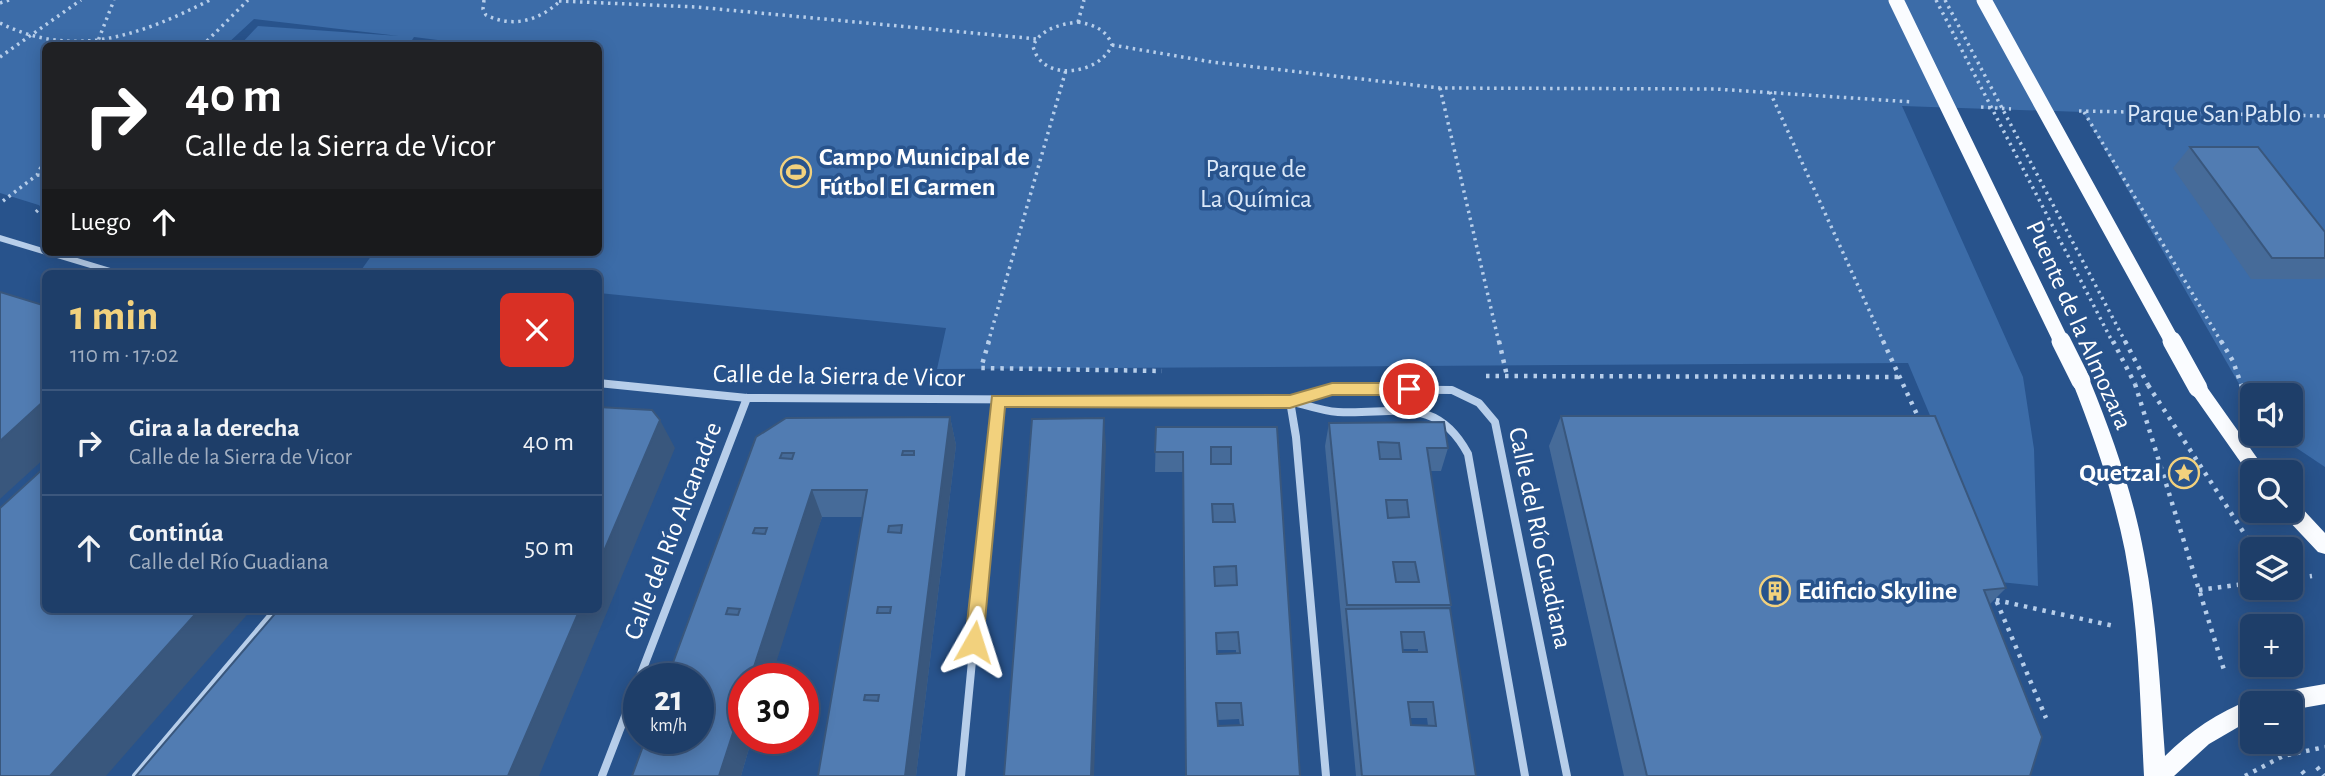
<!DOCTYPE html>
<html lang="es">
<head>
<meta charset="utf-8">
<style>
	:root { --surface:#1e3e69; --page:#2b4971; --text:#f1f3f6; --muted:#a1aec0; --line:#3c577d; --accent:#f2d17d }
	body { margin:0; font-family:"Alegreya Sans",sans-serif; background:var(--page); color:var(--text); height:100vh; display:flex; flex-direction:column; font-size:26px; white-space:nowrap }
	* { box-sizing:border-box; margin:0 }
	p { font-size:23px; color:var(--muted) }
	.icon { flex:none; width:38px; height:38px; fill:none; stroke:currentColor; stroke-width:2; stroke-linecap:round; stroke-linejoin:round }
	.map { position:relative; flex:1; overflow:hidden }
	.panel { position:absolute; left:42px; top:270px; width:560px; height:343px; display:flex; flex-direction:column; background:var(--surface); border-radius:10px; box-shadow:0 4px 18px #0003,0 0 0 2px var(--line) }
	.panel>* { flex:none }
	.top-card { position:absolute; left:42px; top:42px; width:560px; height:214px; border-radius:10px; box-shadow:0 4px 18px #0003,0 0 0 2px var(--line); background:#202124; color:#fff; overflow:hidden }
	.buttons { position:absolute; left:2240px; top:383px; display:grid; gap:14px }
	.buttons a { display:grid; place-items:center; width:63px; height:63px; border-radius:10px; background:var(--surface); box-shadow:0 4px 18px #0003,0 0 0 2px var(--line); font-size:35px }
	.speed { position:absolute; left:623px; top:663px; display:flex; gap:14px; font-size:35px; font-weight:700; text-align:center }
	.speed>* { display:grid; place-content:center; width:91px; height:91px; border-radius:50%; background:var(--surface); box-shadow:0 4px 18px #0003,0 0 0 2px var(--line); line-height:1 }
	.speed small { font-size:18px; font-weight:400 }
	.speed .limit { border:10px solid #d22; background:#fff; color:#111 }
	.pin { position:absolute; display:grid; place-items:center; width:60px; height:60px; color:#fff; margin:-30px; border:4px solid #fff; border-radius:50%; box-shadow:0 2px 7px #0007 }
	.me { position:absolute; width:77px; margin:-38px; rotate:6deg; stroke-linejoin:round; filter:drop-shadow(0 0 5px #0008) }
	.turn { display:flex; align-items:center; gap:24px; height:147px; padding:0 28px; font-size:32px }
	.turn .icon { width:91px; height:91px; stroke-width:2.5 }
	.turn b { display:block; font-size:49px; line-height:60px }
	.then { display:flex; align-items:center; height:66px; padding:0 28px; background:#0003; gap:14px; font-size:26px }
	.round { display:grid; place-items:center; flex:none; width:74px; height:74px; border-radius:10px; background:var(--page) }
	.overview { display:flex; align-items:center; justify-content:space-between; height:119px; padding:0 28px }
	h1 { font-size:42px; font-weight:600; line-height:52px; color:var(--accent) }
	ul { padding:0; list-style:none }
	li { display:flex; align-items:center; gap:21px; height:105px; padding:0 28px; border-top:2px solid var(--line) }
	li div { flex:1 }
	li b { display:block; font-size:26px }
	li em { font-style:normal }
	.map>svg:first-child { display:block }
	.green { fill:#3c6ca8 }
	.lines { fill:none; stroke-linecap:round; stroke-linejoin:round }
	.path-far1 { stroke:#b7ceea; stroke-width:3.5; stroke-dasharray:2.5 4.5; stroke-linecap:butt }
	.path { stroke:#b7ceea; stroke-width:4.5; stroke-dasharray:3.5 6; stroke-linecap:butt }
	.street-far1 { stroke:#b7ceea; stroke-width:6 }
	.street { stroke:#b7ceea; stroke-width:8 }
	.primary { fill:#fafcff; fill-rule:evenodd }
	.path-bridge-far1 { stroke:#b7ceea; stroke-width:3.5; stroke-dasharray:2.5 4.5; stroke-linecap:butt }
	.path-bridge { stroke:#b7ceea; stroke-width:4.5; stroke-dasharray:3.5 6; stroke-linecap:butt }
	.primary-bridge-far1 { stroke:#fafcff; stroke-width:15 }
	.primary-bridge { stroke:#fafcff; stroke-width:19 }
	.wall { fill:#466b99; fill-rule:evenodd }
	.shaded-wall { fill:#39577d }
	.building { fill:#517cb2; stroke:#39577d; stroke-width:2; fill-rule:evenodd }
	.route { fill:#f2d17d; stroke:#9d8851; stroke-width:2 }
	.labels { text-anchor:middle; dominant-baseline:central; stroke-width:7; stroke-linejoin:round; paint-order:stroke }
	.park-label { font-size:26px; fill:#dbe8f8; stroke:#28538c }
	.poi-label { font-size:26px; font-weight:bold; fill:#fff; stroke:#28538c; text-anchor:start }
	.street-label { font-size:26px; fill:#fff; stroke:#28538c }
</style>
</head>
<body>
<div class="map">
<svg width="2325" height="776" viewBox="0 0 2325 776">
	<rect width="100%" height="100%" fill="#28538c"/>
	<!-- green -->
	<path class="green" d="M 0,0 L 2325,0 L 2325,467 L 2295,447 L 2283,434 L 2291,434 L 2291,396 L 2252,396 L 2252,400 L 2242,389 L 2083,112 L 1902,106 L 2023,377 L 2034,449 L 2038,586 L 2000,582 L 1908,363 L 937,369 L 946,328 L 599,293 L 598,273 L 402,273 L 362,269 L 374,252 L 598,252 L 598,46 L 485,46 L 414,37 L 408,46 L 240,45 L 258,26 L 399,36 L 254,19 L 226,45 L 46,46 L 45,207 L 0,193 Z"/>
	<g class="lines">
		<!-- path-far1 -->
		<path class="path-far1" d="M 484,0 L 483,9 L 486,15 C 512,28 538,21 559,2
			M 559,1 L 696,7 L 1037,39
			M 0,3 L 9,0
			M 1078,22 C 1094,25 1106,29 1112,45 C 1100,75 1041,83 1033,46 C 1040,29 1061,24 1078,22 Z
			M 1078,22 L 1084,0
			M 0,23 C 74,60 141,35 210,0
			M 1112,45 L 1212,62 L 1440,88 L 1715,89 L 1913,102
			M 96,46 L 114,0
			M 202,46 L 248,0
			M 0,57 L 81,0
			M 1440,88 L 1499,343
			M 1770,92 L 1884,343
			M 1981,107 L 2011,109
			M 2079,111 L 2325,116
			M 2084,112 L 2222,343
			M 37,175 L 46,176
			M 3,201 L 37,175 L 46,157
			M 36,212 L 46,202
			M 988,343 L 1066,70"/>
		<!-- path -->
		<path class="path" d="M 989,341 L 981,368 L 1162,371
			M 1499,341 L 1507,376
			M 1883,341 L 1920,421
			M 2221,341 L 2233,361 L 2242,387
			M 1486,376 L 1901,377
			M 2135,384 L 2224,670
			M 2148,385 L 2255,550
			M 2291,579 L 2312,576
			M 2199,590 L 2252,583
			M 1993,593 L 2046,718
			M 1996,600 L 2114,626
			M 2241,628 L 2252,653
			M 2257,665 L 2261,674
			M 2291,739 L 2296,750
			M 2317,767 L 2324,776
			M 2302,771 L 2306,776
			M 2245,776 L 2283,756 L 2325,747"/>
		<!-- street-far1 -->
		<path class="street-far1" d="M 0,238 L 46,252
			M 47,252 L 117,273"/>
		<!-- street -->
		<path class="street" d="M 598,383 L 747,398 L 1290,401 C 1306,405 1322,411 1338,412 C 1395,415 1436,394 1468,454 L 1525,776
			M 1290,401 L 1332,389 L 1452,390 L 1479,403 L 1495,422 L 1567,776
			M 1290,401 L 1296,437 L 1326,776
			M 639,679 L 747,398
			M 136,776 L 277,609
			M 602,776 L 639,680
			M 961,776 L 997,400"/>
		<!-- primary -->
		<path class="primary" d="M 2081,374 L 2087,376 L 2090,381 C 2113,437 2133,494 2144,554 C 2157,620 2160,688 2165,756 C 2190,731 2218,712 2252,699 L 2259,702 L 2261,697 L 2268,694 L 2325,684 L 2325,704 L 2291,710 L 2291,704 L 2252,704 L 2252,719 L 2209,744 L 2174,776 L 2144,776 C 2140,701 2139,625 2125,551 C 2113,492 2094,436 2072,381 L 2075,376 Z
			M 2198,381 L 2204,383 L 2267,472 L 2252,472 L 2251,477 L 2192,393 L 2189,388 L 2192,383 Z
			M 2291,502 L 2298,504 L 2325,533 L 2325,554 L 2318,552 L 2284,516 L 2282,511 L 2291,511 Z"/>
		<!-- path-bridge-far1 -->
		<path class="path-bridge-far1" d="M 1936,0 L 2113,343
			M 1945,0 L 2126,343"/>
		<!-- path-bridge -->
		<path class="path-bridge" d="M 2113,341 L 2135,384
			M 2125,341 L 2148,385"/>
		<!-- primary-bridge-far1 -->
		<path class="primary-bridge-far1" d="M 1896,0 L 2062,343
			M 1984,0 L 2173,343"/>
		<!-- primary-bridge -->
		<path class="primary-bridge" d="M 2061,341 L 2081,381
			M 2172,341 L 2198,388"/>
	</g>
	<!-- wall -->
	<path class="wall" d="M 2190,147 L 2325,232 L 2325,277 L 2323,279 L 2251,279 L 2173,168 Z
		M 1561,416 L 2006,588 L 1990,604 L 2030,776 L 1624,776 L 1549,446 Z
		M 950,417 L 956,445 L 916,776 L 818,776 L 862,517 L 822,517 L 744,738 L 752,738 L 741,776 L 698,738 L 698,679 L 756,437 Z
		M 1329,423 L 1448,448 L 1441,471 L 1430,471 L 1451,605 L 1450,608 L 1476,776 L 1356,776 L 1325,446 ZM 1403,649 L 1418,649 L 1418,652 L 1403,652 ZM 1410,718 L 1427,718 L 1428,726 L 1411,725 Z
		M 1156,427 L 1277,427 L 1300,776 L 1186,776 L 1183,472 L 1155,472 ZM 1217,650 L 1236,650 L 1236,653 L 1217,654 ZM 1239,719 L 1240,725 L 1218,726 L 1217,720 Z"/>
	<!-- shaded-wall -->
	<path class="shaded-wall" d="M 46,399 L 46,457 L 0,499 L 0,441 Z
		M 950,417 L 956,445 L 916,776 L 905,776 Z
		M 1104,418 L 1106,446 L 1094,776 L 1091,776 Z
		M 660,420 L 675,448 L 539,776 L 508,776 L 580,609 L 598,609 L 598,565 Z
		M 812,490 L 822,517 L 771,679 L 750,679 Z
		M 200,609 L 252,609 L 106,776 L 50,776 Z
		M 744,699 L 744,738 L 752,738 L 741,776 L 719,776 Z"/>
	<!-- building -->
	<path class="building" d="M 2190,147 L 2258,147 L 2325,232 L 2325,258 L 2272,258 Z
		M 0,292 L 46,306 L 46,399 L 0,441 Z
		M 598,407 L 652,410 L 660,420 L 598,565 Z
		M 1561,416 L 1935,416 L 2006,588 L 1984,590 L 2042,737 L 2030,776 L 1647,776 Z
		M 950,417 L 905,776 L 818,776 L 867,490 L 812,490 L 750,679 L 744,679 L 744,699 L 719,776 L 632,776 L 646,738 L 698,738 L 698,704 L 707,705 L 709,698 L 698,697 L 698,679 L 667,679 L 756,437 L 786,418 ZM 903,451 L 914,451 L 914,455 L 902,455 ZM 782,453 L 794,453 L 792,459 L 780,458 ZM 902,525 L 901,533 L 888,532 L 889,526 ZM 755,528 L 767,528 L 765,534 L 753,533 ZM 878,607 L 891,607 L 890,613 L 877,613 ZM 728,608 L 740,609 L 738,615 L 726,614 ZM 865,695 L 879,695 L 878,701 L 864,700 Z
		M 1104,418 L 1091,776 L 1004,776 L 1032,419 Z
		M 1444,422 L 1448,448 L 1427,448 L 1451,605 L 1347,605 L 1329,423 ZM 1378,442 L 1399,443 L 1401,459 L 1380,459 ZM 1386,500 L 1407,500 L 1409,517 L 1388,518 ZM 1393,562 L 1415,562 L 1419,582 L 1396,582 Z
		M 1156,427 L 1277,427 L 1300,776 L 1186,776 L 1183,452 L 1155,452 ZM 1211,447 L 1231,447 L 1231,464 L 1211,464 ZM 1212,504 L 1233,504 L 1235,522 L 1213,522 ZM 1236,566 L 1237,585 L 1215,586 L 1214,567 ZM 1238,632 L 1240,653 L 1217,654 L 1216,633 ZM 1216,703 L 1241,703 L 1243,725 L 1218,726 Z
		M 46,466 L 46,609 L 200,609 L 50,776 L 0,776 L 0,508 Z
		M 1450,608 L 1476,776 L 1362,776 L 1346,609 ZM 1401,632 L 1424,632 L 1427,652 L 1403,652 ZM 1408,702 L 1433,702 L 1436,726 L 1411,725 Z
		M 279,609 L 580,609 L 508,776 L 136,776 Z"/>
	<!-- route -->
	<path class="route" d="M 1332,383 L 1409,383 L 1417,389 L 1409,395 L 1332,395 L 1290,408 L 1005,407 L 983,642 L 980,648 L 974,650 L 967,648 L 965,642 L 992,396 L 1290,395 Z"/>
	<!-- icons -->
	<defs>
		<g id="stadium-ring" transform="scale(1.575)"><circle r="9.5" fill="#28538c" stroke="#f2d17d" stroke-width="1.5"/><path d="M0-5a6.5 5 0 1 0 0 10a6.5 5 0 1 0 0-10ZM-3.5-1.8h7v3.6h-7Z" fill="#f2d17d"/></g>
		<g id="sight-ring" transform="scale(1.575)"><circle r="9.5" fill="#28538c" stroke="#f2d17d" stroke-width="1.5"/><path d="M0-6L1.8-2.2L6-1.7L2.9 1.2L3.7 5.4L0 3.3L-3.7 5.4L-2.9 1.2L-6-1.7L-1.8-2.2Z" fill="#f2d17d"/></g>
		<g id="building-ring" transform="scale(1.575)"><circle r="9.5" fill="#28538c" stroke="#f2d17d" stroke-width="1.5"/><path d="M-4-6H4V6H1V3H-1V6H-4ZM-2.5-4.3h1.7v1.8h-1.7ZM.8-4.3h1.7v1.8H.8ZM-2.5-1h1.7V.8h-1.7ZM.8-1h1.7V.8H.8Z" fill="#f2d17d"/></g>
	</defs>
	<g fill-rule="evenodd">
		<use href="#stadium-ring" x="796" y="172"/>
		<use href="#sight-ring" x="2184" y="473"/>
		<use href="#building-ring" x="1775" y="591"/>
	</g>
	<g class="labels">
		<!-- park labels -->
		<g class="park-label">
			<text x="2214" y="114">Parque San Pablo</text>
			<text x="1256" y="169">Parque de<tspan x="1256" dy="30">La Química</tspan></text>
		</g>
		<!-- poi labels -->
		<g class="poi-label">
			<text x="819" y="157">Campo Municipal de<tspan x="819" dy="30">Fútbol El Carmen</tspan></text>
			<text x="2161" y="473" text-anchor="end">Quetzal</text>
			<text x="1798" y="591">Edificio Skyline</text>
		</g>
		<!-- street labels -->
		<g class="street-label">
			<text transform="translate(2079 325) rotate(66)">Puente de la Almozara</text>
			<text transform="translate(839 376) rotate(1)">Calle de la Sierra de Vicor</text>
			<text transform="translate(673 531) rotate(-69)">Calle del Río Alcanadre</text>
			<text transform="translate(1540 538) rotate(78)">Calle del Río Guadiana</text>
		</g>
	</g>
</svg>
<div class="buttons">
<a><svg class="icon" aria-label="sound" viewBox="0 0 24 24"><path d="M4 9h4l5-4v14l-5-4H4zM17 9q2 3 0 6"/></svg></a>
<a><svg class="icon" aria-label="search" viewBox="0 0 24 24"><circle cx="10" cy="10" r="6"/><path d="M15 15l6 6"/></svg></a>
<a><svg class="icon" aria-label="layers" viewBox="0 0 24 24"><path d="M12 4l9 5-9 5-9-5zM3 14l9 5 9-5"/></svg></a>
<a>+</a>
<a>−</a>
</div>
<div class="speed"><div>21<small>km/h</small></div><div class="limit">30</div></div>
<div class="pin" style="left:1409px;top:389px;background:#d93025"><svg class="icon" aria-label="arrive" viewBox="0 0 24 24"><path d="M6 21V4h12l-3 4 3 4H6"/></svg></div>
<svg class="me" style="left:974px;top:642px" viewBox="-20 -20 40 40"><path d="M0-17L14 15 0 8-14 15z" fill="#f2d17d" stroke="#fff" stroke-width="4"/></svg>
<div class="top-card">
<div class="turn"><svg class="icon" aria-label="right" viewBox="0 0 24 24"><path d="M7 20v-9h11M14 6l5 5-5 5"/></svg><div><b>40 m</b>Calle de la Sierra de Vicor</div></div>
<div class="then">Luego<svg class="icon" aria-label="ahead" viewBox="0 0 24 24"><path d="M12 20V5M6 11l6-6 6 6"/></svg></div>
</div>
<section class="panel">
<div class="overview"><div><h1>1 min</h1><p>110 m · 17:02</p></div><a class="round" style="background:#d93025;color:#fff"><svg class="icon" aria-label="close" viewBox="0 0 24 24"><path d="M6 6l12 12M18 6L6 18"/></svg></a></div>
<ul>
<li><svg class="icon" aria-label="right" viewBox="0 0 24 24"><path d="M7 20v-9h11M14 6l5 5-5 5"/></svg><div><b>Gira a la derecha</b><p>Calle de la Sierra de Vicor</p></div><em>40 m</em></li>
<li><svg class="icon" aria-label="ahead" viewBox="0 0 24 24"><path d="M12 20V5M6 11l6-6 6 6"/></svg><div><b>Continúa</b><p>Calle del Río Guadiana</p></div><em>50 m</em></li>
</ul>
</section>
</div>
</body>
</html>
